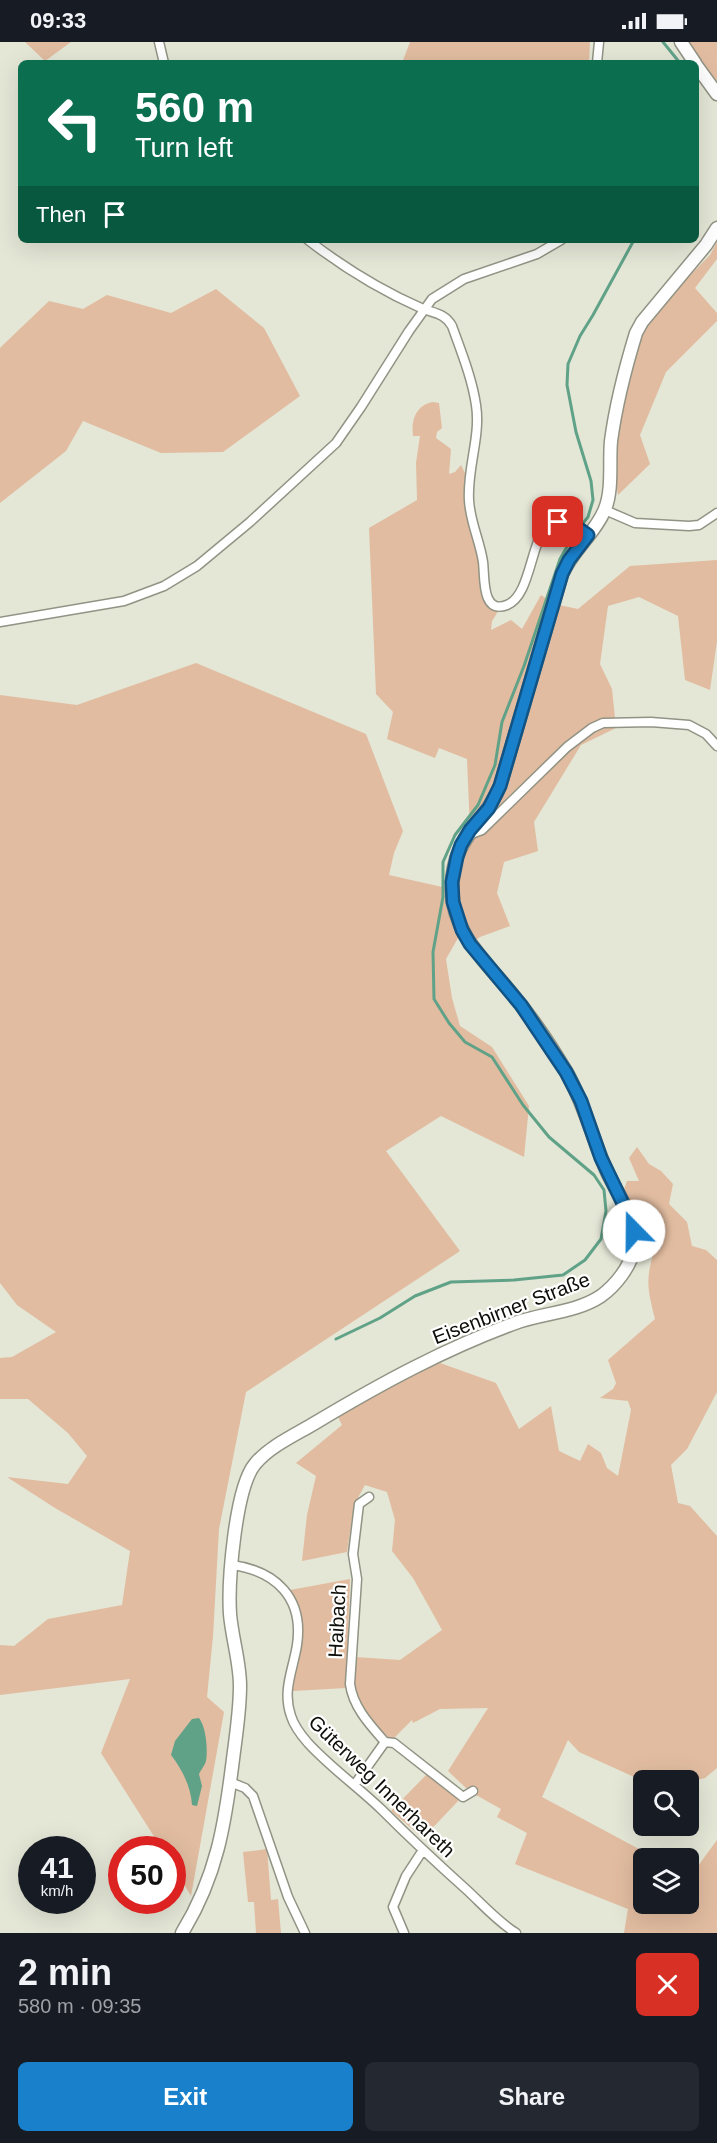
<!DOCTYPE html>
<html lang="en">
<head>
<meta charset="utf-8">
<style>
	:root { --surface:#171b24; --page:#242831; --text:#f1f3f6; --muted:#9ea1a6; --accent:#1980cb }
	body { margin:0; font-family:Arial,sans-serif; background:var(--page); color:var(--text); height:100vh; display:flex; flex-direction:column; font-size:22px; white-space:nowrap }
	* { box-sizing:border-box; margin:0 }
	p { font-size:20px; color:var(--muted) }
	.icon { flex:none; width:33px; height:33px; fill:none; stroke:currentColor; stroke-width:2; stroke-linecap:round; stroke-linejoin:round }
	.map { position:relative; height:1891px; overflow:hidden }
	.details { display:flex; flex-direction:column; background:var(--surface); flex:1 }
	.details>* { flex:none }
	.top-card { position:absolute; left:18px; top:18px; width:681px; height:183px; border-radius:9px; box-shadow:0 6px 24px #0002; background:#0b6e4f; color:#fff; overflow:hidden }
	.controls { position:absolute; left:633px; top:1728px; display:grid; gap:12px }
	.controls a { display:grid; place-items:center; width:66px; height:66px; border-radius:9px; background:var(--surface); box-shadow:0 6px 24px #0002; font-size:30px }
	.speed { position:absolute; left:18px; top:1794px; display:flex; gap:12px; font-size:30px; font-weight:700; text-align:center }
	.speed>* { display:grid; place-content:center; width:78px; height:78px; border-radius:50%; background:var(--surface); box-shadow:0 6px 24px #0002; line-height:1 }
	.speed small { font-size:15px; font-weight:400 }
	.speed .limit { border:9px solid #d22; background:#fff; color:#111 }
	.pin { position:absolute; display:grid; place-items:center; width:51px; height:51px; color:#fff; margin:-26px; border-radius:12px; box-shadow:0 3px 9px #0006 }
	.me { position:absolute; width:66px; margin:-33px; rotate:338deg; stroke-linejoin:round; filter:drop-shadow(0 0 4px #0008) }
	.turn { display:flex; align-items:center; gap:21px; height:126px; padding:0 18px; font-size:27px }
	.turn .icon { width:78px; height:78px; stroke-width:2.5 }
	.turn b { display:block; font-size:42px; line-height:51px }
	.then { display:flex; align-items:center; height:57px; padding:0 18px; background:#0003; gap:12px; font-size:22px }
	.round { display:grid; place-items:center; flex:none; width:63px; height:63px; border-radius:9px; background:var(--page) }
	.head { display:flex; align-items:center; justify-content:space-between; height:102px; padding:0 18px }
	h1 { font-size:36px; font-weight:700; line-height:45px }
	.primary-button { display:flex; gap:12px; margin-top:auto; padding:12px 18px }
	.primary-button a { flex:1; height:69px; border-radius:9px; background:var(--accent); color:#fff; font-size:24px; font-weight:700; line-height:69px; text-align:center }
	.primary-button a+a { background:var(--page); color:var(--text) }
	.status { display:flex; justify-content:space-between; align-items:center; height:42px; padding:0 30px; background:var(--surface); direction:ltr }
	.status svg { height:16px; fill:currentColor }
	.map>svg:first-child { display:block }
	.green { fill:#e1bca0 }
	.water { fill:#60a288 }
	.lines { fill:none; stroke-linecap:round; stroke-linejoin:round }
	.stream { stroke:#60a288; stroke-width:3 }
	.minor-casing { stroke:#919384; stroke-width:11 }
	.secondary-casing { stroke:#919384; stroke-width:15 }
	.minor { stroke:#fff; stroke-width:8 }
	.secondary { stroke:#fff; stroke-width:12 }
	.route-casing { stroke:#105384; stroke-width:15 }
	.route { stroke:#1980cb; stroke-width:10 }
	.labels { text-anchor:middle; dominant-baseline:central; stroke-width:4.5; stroke-linejoin:round; paint-order:stroke }
	.street-label { font-size:20px; fill:#0d0e08; stroke:#fff }
</style>
</head>
<body>
<div class="status"><b>09:33</b><svg viewBox="0 0 49 12"><path d="M0 12V9h3v3zM5 12V6h3v6zM10 12V3h3v9zM15 12V0h3v12zM26 1h20v11H26zM47 4h2v5h-2z"/></svg></div>
<div class="map">
<svg width="717" height="1891" viewBox="0 0 717 1891">
	<rect width="100%" height="100%" fill="#e4e6d6"/>
	<!-- green -->
	<path class="green" d="M 25,0 L 71,0 L 45,19 Z
		M 410,0 L 590,0 L 589,21 L 402,21 Z
		M 687,0 L 717,0 L 717,44 Z
		M 717,200 L 717,217 L 695,246 L 717,271 L 717,279 L 666,330 L 640,393 L 650,422 L 618,453 L 613,423 L 617,378 L 640,292 L 659,265 L 710,213 Z
		M 216,247 L 264,286 L 300,354 L 223,410 L 161,411 L 83,379 L 66,409 L 0,461 L 0,306 L 3,303 L 49,259 L 83,267 L 107,253 L 171,271 Z
		M 433,360 L 439,361 L 442,386 L 437,390 L 436,396 L 451,407 L 449,432 L 455,430 L 461,423 L 468,437 L 490,557 L 502,563 L 492,579 L 491,588 L 511,578 L 522,587 L 541,553 L 554,562 L 578,567 L 630,524 L 717,518 L 717,599 L 710,648 L 685,638 L 678,574 L 639,555 L 608,564 L 600,622 L 612,647 L 616,686 L 581,703 L 534,780 L 538,809 L 504,820 L 497,851 L 510,884 L 480,895 L 470,902 L 462,889 L 446,917 L 452,956 L 460,984 L 492,1005 L 529,1064 L 524,1115 L 441,1074 L 386,1109 L 460,1209 L 246,1350 L 219,1487 L 213,1594 L 207,1655 L 224,1670 L 191,1854 L 173,1824 L 172,1808 L 162,1807 L 101,1711 L 130,1637 L 0,1653 L 0,1603 L 14,1604 L 48,1577 L 122,1563 L 130,1509 L 55,1466 L 7,1435 L 68,1442 L 87,1414 L 68,1391 L 28,1357 L 0,1357 L 0,1316 L 12,1315 L 56,1290 L 17,1263 L 0,1241 L 0,653 L 77,663 L 196,621 L 366,692 L 403,789 L 394,811 L 389,833 L 451,847 L 470,788 L 467,717 L 439,706 L 435,716 L 387,697 L 393,670 L 376,652 L 369,486 L 417,458 L 416,421 L 420,394 L 413,394 C 411,378 416,363 433,360 Z
		M 637,1105 L 649,1122 L 661,1129 L 673,1142 L 669,1162 L 687,1180 L 692,1204 L 706,1208 L 717,1218 L 717,1350 L 687,1407 L 671,1423 L 678,1461 L 690,1464 L 717,1494 L 717,1726 L 705,1736 L 689,1740 L 688,1738 L 643,1739 L 579,1710 L 568,1698 L 542,1755 L 639,1807 L 666,1816 L 644,1816 L 644,1862 L 688,1862 L 689,1822 L 698,1824 L 717,1798 L 717,1891 L 624,1891 L 628,1867 L 515,1822 L 527,1791 L 497,1775 L 501,1767 L 476,1753 L 479,1748 L 474,1744 L 467,1747 L 448,1729 L 488,1666 L 440,1667 L 413,1681 L 412,1678 L 393,1697 L 380,1692 L 362,1665 L 353,1646 L 355,1615 L 400,1618 L 442,1588 L 413,1536 L 392,1509 L 395,1478 L 387,1450 L 365,1443 L 354,1463 L 347,1510 L 302,1519 L 307,1473 L 316,1434 L 296,1421 L 342,1383 L 338,1375 L 410,1333 L 440,1321 L 496,1341 L 519,1387 L 551,1364 L 559,1409 L 580,1419 L 588,1402 L 601,1411 L 607,1426 L 618,1434 L 631,1368 L 628,1359 L 600,1356 L 613,1347 L 616,1341 L 608,1318 L 655,1277 C 647,1245 645,1236 656,1204 L 642,1201 L 623,1150 L 627,1139 L 639,1139 L 629,1116 Z
		M 350,1537 L 346,1646 L 293,1649 L 297,1567 L 290,1548 Z
		M 427,1732 L 459,1758 L 423,1796 L 391,1769 Z
		M 267,1807 L 271,1858 L 278,1857 L 281,1891 L 256,1891 L 254,1860 L 248,1860 L 243,1810 Z"/>
	<!-- water -->
	<path class="water" d="M 199,1676 C 206,1685 208,1707 206,1719 C 205,1723 201,1728 199,1732 L 202,1744 L 197,1764 L 192,1763 C 191,1745 182,1727 171,1713 L 175,1699 L 192,1677 Z"/>
	<g class="lines">
		<!-- stream -->
		<path class="stream" d="M 663,0 L 680,21
			M 336,1297 L 380,1276 L 415,1254 L 451,1240 L 514,1238 L 563,1233 L 585,1218 L 601,1197 L 606,1169 L 604,1148 L 594,1133 L 549,1095 L 523,1063 L 492,1015 L 465,1000 L 449,981 L 434,957 L 433,910 L 443,855 L 443,820 L 455,793 L 478,763 L 495,723 L 502,680 L 524,624 L 560,517 L 575,491 L 588,475 L 593,458 L 591,439 L 576,390 L 567,343 L 568,322 L 580,294 L 593,273 L 634,198"/>
		<!-- minor casing -->
		<g class="minor-casing">
			<path id="minor" d="M 159,0 L 164,21
				M 597,21 L 599,0
				M 308,198 C 343,225 380,248 421,266 C 433,271 445,271 452,284 C 461,309 472,336 476,363 C 481,394 467,426 469,458 C 470,480 480,499 483,520 C 485,534 481,573 507,563 C 542,549 524,441 588,493
				M 605,468 L 635,481 L 689,484 L 699,483 L 717,471
				M 0,580 L 124,559 L 164,544 L 197,524 L 250,480 L 336,401 L 361,365 L 409,289 L 432,257 L 464,237 L 537,212 L 561,198
				M 470,788 L 474,791 L 482,788 L 567,705 L 592,686 L 603,681 L 651,680 L 689,683 L 706,692 L 717,704
				M 369,1455 L 359,1462 L 353,1512 L 357,1537 L 350,1642 C 353,1665 370,1683 385,1700
				M 232,1523 C 276,1529 304,1556 297,1603 C 293,1628 282,1649 291,1674 C 294,1684 301,1693 308,1701 C 330,1725 358,1745 382,1768 C 410,1796 439,1823 468,1849 C 483,1863 498,1880 516,1891
				M 230,1740 L 245,1746 L 253,1754 L 288,1855 L 305,1891
				M 355,1742 L 385,1700 L 394,1701 L 463,1755 L 473,1749
				M 404,1891 L 393,1865 L 406,1834 L 423,1808"/>
		</g>
		<!-- secondary casing -->
		<g class="secondary-casing">
			<path id="secondary" d="M 681,0 L 695,21
				M 696,23 L 717,52
				M 182,1891 C 217,1834 225,1782 233,1717 C 236,1693 240,1669 240,1644 C 240,1620 232,1596 230,1572 C 228,1541 235,1446 255,1422 C 270,1404 295,1393 315,1381 C 380,1342 446,1306 518,1280 C 545,1271 577,1270 601,1254 C 616,1243 630,1225 634,1207 C 639,1180 619,1155 608,1132 C 593,1099 585,1063 567,1031 C 551,1004 533,977 513,953 C 487,921 452,891 452,847 C 451,796 484,784 500,744 L 562,532 C 573,508 596,490 605,467 C 613,447 609,421 611,399 C 616,362 625,327 636,291 L 642,280 L 706,203 L 717,186"/>
		</g>
		<!-- minor -->
		<use href="#minor" class="minor"/>
		<!-- secondary -->
		<use href="#secondary" class="secondary"/>
	</g>
	<g class="lines">
		<!-- route casing -->
		<g class="route-casing">
			<path id="route" d="M 558,480 L 574,483 L 588,493 L 569,518 L 562,532 L 500,744 L 489,766 L 470,788 L 461,803 L 457,815 L 452,840 L 453,860 L 462,888 L 470,902 L 521,963 L 566,1030 L 581,1059 L 601,1116 L 630,1176 L 634,1189"/>
		</g>
		<!-- route -->
		<use href="#route" class="route"/>
	</g>
	<g class="labels">
		<!-- street labels -->
		<g class="street-label">
			<text transform="translate(511 1266) rotate(-21)">Eisenbirner Straße</text>
			<text transform="translate(337 1579) rotate(-87)">Haibach</text>
			<text transform="translate(382 1744) rotate(44)">Güterweg Innerhareth</text>
		</g>
	</g>
</svg>
<div class="controls">
<a><svg class="icon" aria-label="search" viewBox="0 0 24 24"><circle cx="10" cy="10" r="6"/><path d="M15 15l6 6"/></svg></a>
<a><svg class="icon" aria-label="layers" viewBox="0 0 24 24"><path d="M12 4l9 5-9 5-9-5zM3 14l9 5 9-5"/></svg></a>
</div>
<div class="speed"><div>41<small>km/h</small></div><div class="limit">50</div></div>
<div class="pin" style="left:558px;top:480px;background:#d93025"><svg class="icon" aria-label="arrive" viewBox="0 0 24 24"><path d="M6 21V4h12l-3 4 3 4H6"/></svg></div>
<svg class="me" style="left:634px;top:1189px" viewBox="-20 -20 40 40"><circle r="19" fill="#fff"/><path d="M0-13L10 11 0 6-10 11z" fill="#1980cb"/></svg>
<div class="top-card">
<div class="turn"><svg class="icon" aria-label="left" viewBox="0 0 24 24"><path d="M17 20v-9H6M10 6l-5 5 5 5"/></svg><div><b>560 m</b>Turn left</div></div>
<div class="then">Then<svg class="icon" aria-label="arrive" viewBox="0 0 24 24"><path d="M6 21V4h12l-3 4 3 4H6"/></svg></div>
</div>
</div>
<section class="details">
<div class="head"><div><h1>2 min</h1><p>580 m · 09:35</p></div><a class="round" style="background:#d93025;color:#fff"><svg class="icon" aria-label="close" viewBox="0 0 24 24"><path d="M6 6l12 12M18 6L6 18"/></svg></a></div>
<div class="primary-button"><a>Exit</a><a>Share</a></div>
</section>
</body>
</html>
